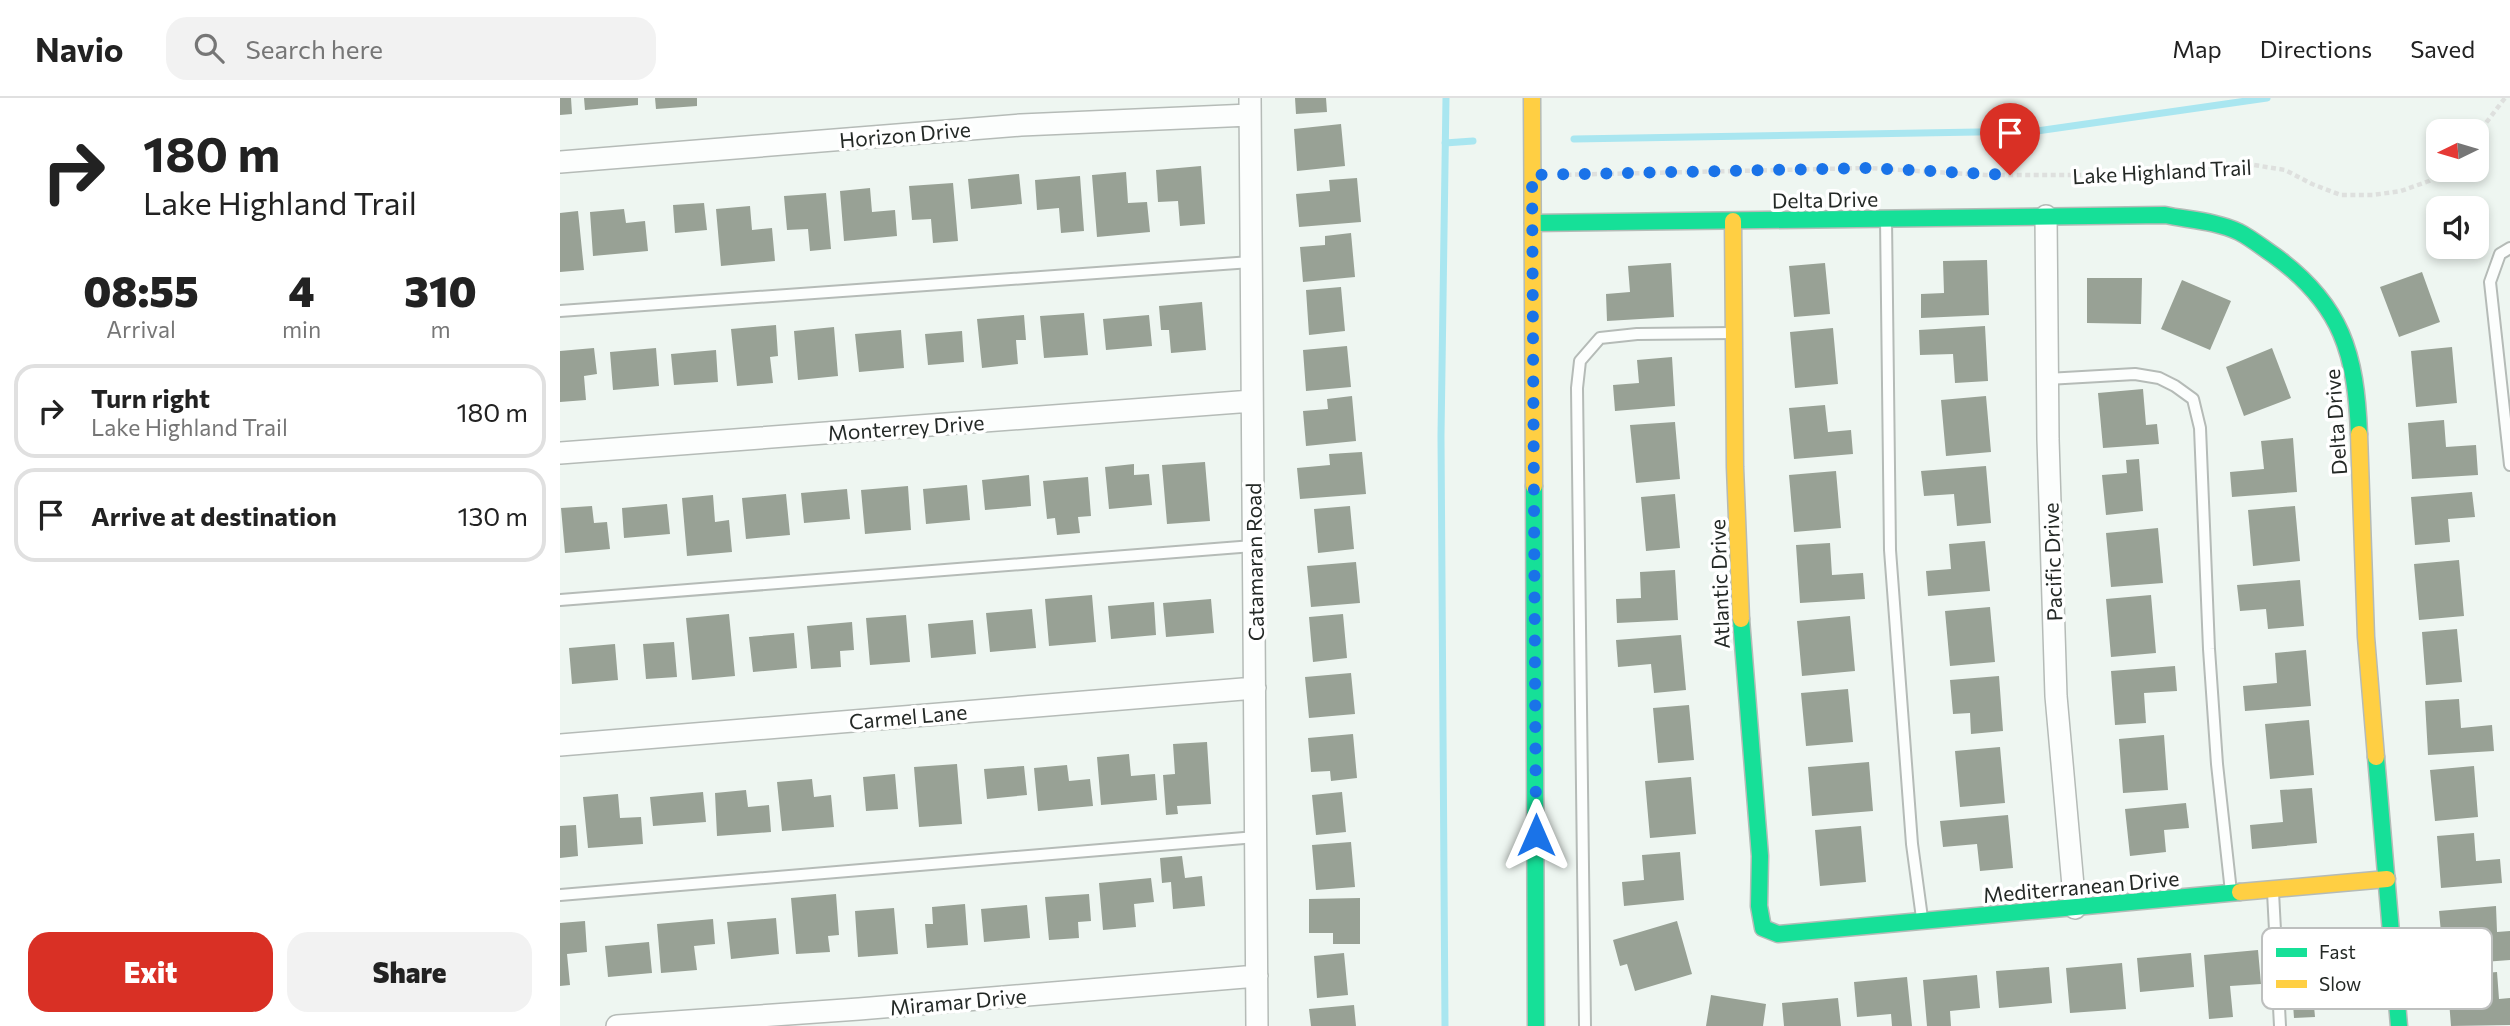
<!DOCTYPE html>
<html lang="en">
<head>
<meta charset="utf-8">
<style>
	:root { --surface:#fff; --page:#f2f2f2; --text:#222; --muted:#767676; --line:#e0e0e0; --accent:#d93025 }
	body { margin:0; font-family:Commissioner,sans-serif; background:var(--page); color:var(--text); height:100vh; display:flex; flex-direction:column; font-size:26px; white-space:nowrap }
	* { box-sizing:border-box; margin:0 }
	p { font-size:23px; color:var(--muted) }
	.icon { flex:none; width:38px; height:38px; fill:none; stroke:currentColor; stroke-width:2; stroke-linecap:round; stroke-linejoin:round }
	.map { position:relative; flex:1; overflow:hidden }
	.details { display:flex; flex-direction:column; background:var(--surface); width:560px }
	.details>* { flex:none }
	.hud { background:#fff; color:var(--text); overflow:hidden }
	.needle { width:46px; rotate:265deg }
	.buttons { position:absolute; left:1866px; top:21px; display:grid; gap:14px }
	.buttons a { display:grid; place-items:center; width:63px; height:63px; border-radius:14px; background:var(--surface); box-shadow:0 4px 10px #0003; font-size:35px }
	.pin { position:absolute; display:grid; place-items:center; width:60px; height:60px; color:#fff; margin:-72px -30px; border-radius:50% 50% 50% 0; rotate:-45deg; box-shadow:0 0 7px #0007 }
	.pin .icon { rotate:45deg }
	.me { position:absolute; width:77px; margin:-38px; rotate:0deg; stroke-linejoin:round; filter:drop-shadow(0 0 5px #0008) }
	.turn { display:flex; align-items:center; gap:24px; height:147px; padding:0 28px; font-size:32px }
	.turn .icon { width:91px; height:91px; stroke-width:2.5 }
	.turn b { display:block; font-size:49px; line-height:60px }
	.eta { display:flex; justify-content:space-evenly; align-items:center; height:119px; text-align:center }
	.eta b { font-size:42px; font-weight:800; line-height:49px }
	.button { display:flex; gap:14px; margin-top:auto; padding:14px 28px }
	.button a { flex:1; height:80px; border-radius:21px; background:var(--accent); color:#fff; font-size:28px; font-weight:800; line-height:80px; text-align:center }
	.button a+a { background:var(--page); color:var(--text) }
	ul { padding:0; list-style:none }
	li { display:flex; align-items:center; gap:21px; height:94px; margin:0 14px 10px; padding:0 14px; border:4px solid var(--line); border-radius:21px }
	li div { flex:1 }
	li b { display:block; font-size:26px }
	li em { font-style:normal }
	header { display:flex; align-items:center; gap:42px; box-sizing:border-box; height:98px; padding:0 35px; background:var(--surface); border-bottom:2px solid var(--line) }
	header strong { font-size:33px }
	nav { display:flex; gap:38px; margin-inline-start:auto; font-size:24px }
	.search { width:490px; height:63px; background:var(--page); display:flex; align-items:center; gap:18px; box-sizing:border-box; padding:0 24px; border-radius:21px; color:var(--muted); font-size:26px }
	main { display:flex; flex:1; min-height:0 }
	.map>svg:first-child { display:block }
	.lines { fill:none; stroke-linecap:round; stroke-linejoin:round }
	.stream { stroke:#a9e6f0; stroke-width:7 }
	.building { fill:#98a195 }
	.lane-casing { stroke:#b5bbb7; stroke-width:14 }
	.street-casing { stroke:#b5bbb7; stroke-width:24 }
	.fast-casing { stroke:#b5bbb7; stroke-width:19 }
	.slow-casing { stroke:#b5bbb7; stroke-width:19 }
	.path { stroke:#dee0de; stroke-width:4.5; stroke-dasharray:5 3.5; stroke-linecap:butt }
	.lane { stroke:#fcfefd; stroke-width:10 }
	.street { stroke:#fcfefd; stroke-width:21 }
	.fast { stroke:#16e098; stroke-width:16 }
	.slow { stroke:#ffcf43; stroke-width:16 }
	.route { stroke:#1a73e8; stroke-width:12; stroke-dasharray:0 21.6 }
	.labels { text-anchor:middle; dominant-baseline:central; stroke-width:7; stroke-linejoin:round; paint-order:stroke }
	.street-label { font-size:21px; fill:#242926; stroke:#fff }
	.key { fill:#fff; stroke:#bdbfbe; stroke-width:2 }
	.key-label { font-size:19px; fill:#242926 }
</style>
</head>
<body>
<header>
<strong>Navio</strong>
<div class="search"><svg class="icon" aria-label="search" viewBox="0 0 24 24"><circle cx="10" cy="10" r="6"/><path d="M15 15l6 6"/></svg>Search here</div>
<nav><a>Map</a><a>Directions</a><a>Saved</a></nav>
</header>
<main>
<section class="details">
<div class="hud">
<div class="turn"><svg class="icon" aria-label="right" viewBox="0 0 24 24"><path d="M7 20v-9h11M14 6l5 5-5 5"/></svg><div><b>180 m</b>Lake Highland Trail</div></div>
</div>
<div class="eta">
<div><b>08:55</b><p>Arrival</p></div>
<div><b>4</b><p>min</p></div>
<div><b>310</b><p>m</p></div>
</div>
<ul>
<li><svg class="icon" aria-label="right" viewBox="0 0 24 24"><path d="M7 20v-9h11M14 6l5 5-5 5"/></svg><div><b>Turn right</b><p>Lake Highland Trail</p></div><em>180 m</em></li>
<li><svg class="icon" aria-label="arrive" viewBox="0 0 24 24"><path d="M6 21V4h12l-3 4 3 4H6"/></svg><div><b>Arrive at destination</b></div><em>130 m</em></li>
</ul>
<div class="button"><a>Exit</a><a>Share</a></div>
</section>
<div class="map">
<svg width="1950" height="928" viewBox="0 0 1950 928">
	<rect width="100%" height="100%" fill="#eef6f1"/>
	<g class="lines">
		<!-- stream -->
		<path class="stream" d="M 1014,41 L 1477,33 L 1707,0
			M 885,45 L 913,43
			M 885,928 L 881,338 L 886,0"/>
	</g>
	<!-- building -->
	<path class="building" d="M 0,0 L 11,0 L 12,16 L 0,17 Z
		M 24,0 L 78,0 L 78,7 L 25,12 Z
		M 95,0 L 137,0 L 137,8 L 96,11 Z
		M 735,0 L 766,0 L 767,14 L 736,16 Z
		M 781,26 L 785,68 L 737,73 L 734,31 Z
		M 641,68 L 645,126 L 620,128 L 618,103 L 598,104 L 596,72 Z
		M 566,74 L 568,105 L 587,104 L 590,134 L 537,139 L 532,77 Z
		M 459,76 L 462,106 L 411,111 L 408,81 Z
		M 520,78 L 524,133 L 501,135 L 499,110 L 477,112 L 475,82 Z
		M 797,80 L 801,124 L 739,129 L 736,96 L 770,93 L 769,82 Z
		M 393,85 L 398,143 L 373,145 L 371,121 L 352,122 L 349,88 Z
		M 310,90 L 312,114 L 335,112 L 337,138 L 284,143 L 280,93 Z
		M 266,95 L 271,151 L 250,153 L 248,131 L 227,132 L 224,98 Z
		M 144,105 L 147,132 L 115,135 L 113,107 Z
		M 190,108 L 192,132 L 212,130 L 215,163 L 161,168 L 156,111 Z
		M 64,111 L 66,125 L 85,123 L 88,153 L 33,158 L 30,114 Z
		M 18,113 L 24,172 L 0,174 L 0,115 Z
		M 791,135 L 795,179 L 743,184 L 740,149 L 765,147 L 765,138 Z
		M 1427,162 L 1429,217 L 1361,220 L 1361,196 L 1384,195 L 1383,163 Z
		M 1111,165 L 1114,219 L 1047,223 L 1046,196 L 1070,194 L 1068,168 Z
		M 1265,165 L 1270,216 L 1234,219 L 1229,168 Z
		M 1862,174 L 1880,224 L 1839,239 L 1820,189 Z
		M 1527,180 L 1582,180 L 1581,226 L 1527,225 Z
		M 1622,182 L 1671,203 L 1650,252 L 1601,231 Z
		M 781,189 L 785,233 L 749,237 L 746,192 Z
		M 642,204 L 646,252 L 611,255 L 609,232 L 601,232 L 599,208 Z
		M 524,215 L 528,257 L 484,260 L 480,218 Z
		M 464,217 L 466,242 L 456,242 L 458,266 L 422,270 L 417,221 Z
		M 589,217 L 592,248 L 546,252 L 543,221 Z
		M 216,227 L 218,258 L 210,259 L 213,285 L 177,288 L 171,231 Z
		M 1425,228 L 1428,283 L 1395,285 L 1393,256 L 1360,257 L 1359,232 Z
		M 274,229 L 278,278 L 238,282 L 234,233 Z
		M 1273,230 L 1278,286 L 1235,290 L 1230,234 Z
		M 341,232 L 344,270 L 299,274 L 295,236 Z
		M 402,233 L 404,264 L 368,267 L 365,236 Z
		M 787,248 L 791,289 L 746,293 L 743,252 Z
		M 1892,249 L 1897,305 L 1856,309 L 1851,253 Z
		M 34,250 L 37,276 L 24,278 L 26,302 L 0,304 L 0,253 Z
		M 96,250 L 99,288 L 53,292 L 50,254 Z
		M 1712,250 L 1731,300 L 1684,318 L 1666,269 Z
		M 156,252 L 158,284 L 114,287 L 111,256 Z
		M 1112,259 L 1115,308 L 1055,313 L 1053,287 L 1079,285 L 1077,262 Z
		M 1583,291 L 1586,327 L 1597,326 L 1599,346 L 1543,350 L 1538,295 Z
		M 792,298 L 796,343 L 746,348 L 743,313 L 768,311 L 767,301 Z
		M 1426,298 L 1431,354 L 1386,358 L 1381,302 Z
		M 1265,307 L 1268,334 L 1291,332 L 1293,356 L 1234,361 L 1229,310 Z
		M 1884,322 L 1886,349 L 1916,347 L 1918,377 L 1852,381 L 1848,325 Z
		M 1115,324 L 1120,381 L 1076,385 L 1070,327 Z
		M 1733,340 L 1737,394 L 1672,399 L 1670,374 L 1704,371 L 1701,343 Z
		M 802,354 L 806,396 L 740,401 L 737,370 L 770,367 L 769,356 Z
		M 1579,361 L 1583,413 L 1546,417 L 1542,377 L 1567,375 L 1566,362 Z
		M 645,364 L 650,423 L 607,426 L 602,367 Z
		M 574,366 L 574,377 L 589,376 L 592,407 L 549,411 L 545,369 Z
		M 1426,368 L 1431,425 L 1397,428 L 1394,396 L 1364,398 L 1361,373 Z
		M 1276,373 L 1281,430 L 1234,434 L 1229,377 Z
		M 469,377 L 471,408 L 425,412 L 422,382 Z
		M 528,379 L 531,418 L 518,419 L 520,435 L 497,437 L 495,420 L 487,421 L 483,383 Z
		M 407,387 L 410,422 L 366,426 L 363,391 Z
		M 348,388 L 351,432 L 305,436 L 301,392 Z
		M 287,391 L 290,421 L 244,425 L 241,395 Z
		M 1912,394 L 1915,419 L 1888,421 L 1890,444 L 1855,447 L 1851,399 Z
		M 226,396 L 230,437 L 186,441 L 182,400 Z
		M 1115,396 L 1120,450 L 1086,453 L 1081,399 Z
		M 153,397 L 155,424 L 169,422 L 172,454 L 127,458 L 122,400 Z
		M 107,406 L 110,436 L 64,440 L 62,410 Z
		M 32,408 L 34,425 L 47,424 L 50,451 L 5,455 L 1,410 Z
		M 790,408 L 794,451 L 758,455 L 754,411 Z
		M 1735,408 L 1740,463 L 1693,468 L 1688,412 Z
		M 1598,430 L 1603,485 L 1551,489 L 1546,435 Z
		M 1425,443 L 1430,493 L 1368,498 L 1366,473 L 1391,471 L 1389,446 Z
		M 1270,445 L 1272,477 L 1303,475 L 1305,501 L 1240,505 L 1236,447 Z
		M 1899,462 L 1904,518 L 1859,522 L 1854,466 Z
		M 796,464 L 800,505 L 751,509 L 747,468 Z
		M 1115,472 L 1118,522 L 1057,525 L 1056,501 L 1081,500 L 1080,474 Z
		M 1740,482 L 1744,528 L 1708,531 L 1706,511 L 1680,513 L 1677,487 Z
		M 532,497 L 536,544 L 489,548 L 485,501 Z
		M 1591,497 L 1596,555 L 1551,559 L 1546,501 Z
		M 651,501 L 654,535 L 606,539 L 603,505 Z
		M 594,504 L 596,537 L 551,541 L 548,508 Z
		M 1430,509 L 1435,564 L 1390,568 L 1385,513 Z
		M 472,511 L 476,550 L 430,554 L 426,515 Z
		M 169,516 L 175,578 L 132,582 L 126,520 Z
		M 783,516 L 787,560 L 753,564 L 749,519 Z
		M 346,517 L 350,564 L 310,567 L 306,520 Z
		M 1290,518 L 1295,573 L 1242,578 L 1237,523 Z
		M 413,522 L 416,556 L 371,560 L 368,526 Z
		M 292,524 L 294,552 L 280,553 L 281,569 L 251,571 L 247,528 Z
		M 1897,531 L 1902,584 L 1866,587 L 1862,534 Z
		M 234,535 L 237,570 L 193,574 L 189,539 Z
		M 1121,537 L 1126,592 L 1094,595 L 1091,566 L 1058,569 L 1056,542 Z
		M 114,544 L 117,579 L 86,581 L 83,546 Z
		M 55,546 L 58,582 L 12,586 L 9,550 Z
		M 1746,552 L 1751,608 L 1685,613 L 1683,588 L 1717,585 L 1715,555 Z
		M 1615,568 L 1617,593 L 1584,595 L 1586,625 L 1555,627 L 1551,573 Z
		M 791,575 L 795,616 L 749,620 L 745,579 Z
		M 1439,578 L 1443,633 L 1411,636 L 1410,615 L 1393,616 L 1390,582 Z
		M 1288,591 L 1293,644 L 1246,648 L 1241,595 Z
		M 1899,601 L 1901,630 L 1932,627 L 1934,653 L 1868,657 L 1865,603 Z
		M 1129,607 L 1134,662 L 1098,665 L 1093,610 Z
		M 1749,622 L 1754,677 L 1710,681 L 1705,626 Z
		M 793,636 L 797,680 L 771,683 L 770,673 L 751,674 L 748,640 Z
		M 1604,637 L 1608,692 L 1563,695 L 1559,641 Z
		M 647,644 L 651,706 L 617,708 L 618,716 L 606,717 L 603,677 L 615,676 L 613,646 Z
		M 1440,649 L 1445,705 L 1400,709 L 1395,653 Z
		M 569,656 L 571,678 L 595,676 L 597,702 L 541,707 L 537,659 Z
		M 1309,664 L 1313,713 L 1252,718 L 1248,669 Z
		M 397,666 L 402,726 L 359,729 L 354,669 Z
		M 507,667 L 509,683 L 530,681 L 533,708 L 478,713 L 474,670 Z
		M 464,668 L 467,697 L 427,701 L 424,671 Z
		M 1914,668 L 1918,719 L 1875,723 L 1870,672 Z
		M 335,676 L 338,711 L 306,713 L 303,679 Z
		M 1131,679 L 1136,736 L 1090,740 L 1085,683 Z
		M 252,681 L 254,699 L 271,697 L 274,729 L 222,733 L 217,684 Z
		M 1752,690 L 1757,745 L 1692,751 L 1690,727 L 1723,724 L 1720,692 Z
		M 186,692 L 188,709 L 209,707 L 211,734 L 157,738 L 155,695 Z
		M 143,694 L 146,724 L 93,728 L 90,699 Z
		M 782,694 L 786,734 L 756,737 L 752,697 Z
		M 58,696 L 60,720 L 81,719 L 83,746 L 28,750 L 23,699 Z
		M 1626,705 L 1629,730 L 1604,732 L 1606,754 L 1570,758 L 1565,711 Z
		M 1448,717 L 1453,770 L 1420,773 L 1417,746 L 1383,749 L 1380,723 Z
		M 16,727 L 18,758 L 0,760 L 0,728 Z
		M 1301,728 L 1306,784 L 1260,788 L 1255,732 Z
		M 1914,735 L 1916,763 L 1940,761 L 1942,785 L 1881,790 L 1877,738 Z
		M 791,744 L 795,789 L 756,792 L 752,747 Z
		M 1120,754 L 1124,802 L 1064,808 L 1062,784 L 1084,782 L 1082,757 Z
		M 622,758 L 625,780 L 642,778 L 645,808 L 613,811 L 611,784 L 602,785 L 600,760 Z
		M 591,780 L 594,804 L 574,806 L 576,829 L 543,832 L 539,785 Z
		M 276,796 L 279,837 L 268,838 L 270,854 L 236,856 L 231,800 Z
		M 529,796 L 531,823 L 518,824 L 519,840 L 489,842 L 485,799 Z
		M 800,800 L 800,846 L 773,846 L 773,835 L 749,835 L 749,801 Z
		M 405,806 L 408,847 L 367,850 L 365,826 L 373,826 L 372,809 Z
		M 467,807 L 470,840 L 424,844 L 421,811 Z
		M 1936,808 L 1937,834 L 1950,833 L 1950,862 L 1884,867 L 1879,813 Z
		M 334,810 L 338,856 L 298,859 L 295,813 Z
		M 216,820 L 219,856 L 171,861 L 167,824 Z
		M 153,821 L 155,846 L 134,848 L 137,872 L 101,875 L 97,826 Z
		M 25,823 L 27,854 L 7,856 L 10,887 L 0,888 L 0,825 Z
		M 1117,823 L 1132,876 L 1075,893 L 1067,866 L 1060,868 L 1053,842 Z
		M 89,844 L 92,875 L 48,879 L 45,848 Z
		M 1784,846 L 1787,883 L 1752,886 L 1755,919 L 1734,920 L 1729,851 Z
		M 1698,852 L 1701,886 L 1670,888 L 1673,919 L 1649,921 L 1644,857 Z
		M 784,855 L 788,897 L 757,900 L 754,858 Z
		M 1631,855 L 1634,889 L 1580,894 L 1577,860 Z
		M 1562,865 L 1566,911 L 1510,915 L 1506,870 Z
		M 1489,869 L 1492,905 L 1439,910 L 1436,873 Z
		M 1937,874 L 1939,901 L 1950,900 L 1950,927 L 1891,928 L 1887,878 Z
		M 1417,877 L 1420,910 L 1390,913 L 1391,928 L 1367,928 L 1363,882 Z
		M 1347,879 L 1352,928 L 1332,928 L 1331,916 L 1297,919 L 1294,884 Z
		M 1151,897 L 1206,906 L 1203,928 L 1146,928 Z
		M 1278,900 L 1281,928 L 1224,928 L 1222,905 Z
		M 794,907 L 796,928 L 751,928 L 749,911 Z"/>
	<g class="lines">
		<!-- lane casing -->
		<g class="lane-casing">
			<path id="lane" d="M 1326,121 L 1330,452 L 1352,746 L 1362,820
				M 1950,150 L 1940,156 L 1930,184 L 1950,367
				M 0,213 L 691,164
				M 1487,281 L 1575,276 L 1599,280 L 1615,288 L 1633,301 L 1640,330 L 1649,551 L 1657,666 L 1671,794
				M 0,502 L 693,448
				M 1713,794 L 1720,928
				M 0,797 L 696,739
				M 1025,928 L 1017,290 L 1020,263 L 1040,240 L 1077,236 L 1174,235"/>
		</g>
		<!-- street casing -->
		<g class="street-casing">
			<path id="street" d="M 690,0 L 697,928
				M 0,64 L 461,27 L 690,17
				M 1486,118 L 1488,341 L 1496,598 L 1515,810
				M 0,355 L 692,303
				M 0,647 L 695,590
				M 57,928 L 299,911 L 697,878"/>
		</g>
		<!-- fast casing -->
		<g class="fast-casing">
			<path id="fast" d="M 973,125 L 1605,117 C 1629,122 1656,123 1679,134 C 1691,140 1703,150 1715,158 C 1782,207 1796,256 1799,336
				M 974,388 L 976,928
				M 1181,521 L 1200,758 L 1199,808 L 1203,830 L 1218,836 L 1680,794
				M 1816,659 L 1839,928"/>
		</g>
		<!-- slow casing -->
		<g class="slow-casing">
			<path id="slow" d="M 972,0 L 974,388
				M 1173,123 L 1175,369 L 1181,521
				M 1799,336 L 1806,539 L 1816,659
				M 1680,794 L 1827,781"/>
		</g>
		<!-- path -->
		<path class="path" d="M 1916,38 L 1945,0
			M 998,77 L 1307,70 L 1425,77 L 1550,77 L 1688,66 L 1725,72 L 1752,86 L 1781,97 L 1813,97 L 1841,93 L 1869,83 L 1884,72"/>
		<!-- lane -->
		<use href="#lane" class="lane"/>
		<!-- street -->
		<use href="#street" class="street"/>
		<!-- fast -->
		<use href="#fast" class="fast"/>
		<!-- slow -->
		<use href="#slow" class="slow"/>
	</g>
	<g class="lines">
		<!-- route -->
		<path class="route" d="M 976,737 L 972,77 L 1307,70 L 1450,77"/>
	</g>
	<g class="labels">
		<!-- street labels -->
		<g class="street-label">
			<text transform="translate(345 36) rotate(-5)">Horizon Drive</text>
			<text transform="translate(1602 73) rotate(-3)">Lake Highland Trail</text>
			<text transform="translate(1265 101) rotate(-1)">Delta Drive</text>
			<text transform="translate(1775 324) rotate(-94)">Delta Drive</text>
			<text transform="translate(346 329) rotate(-4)">Monterrey Drive</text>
			<text transform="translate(694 464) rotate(-91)">Catamaran Road</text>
			<text transform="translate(1492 464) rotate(-92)">Pacific Drive</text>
			<text transform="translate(1159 486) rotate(-92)">Atlantic Drive</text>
			<text transform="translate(348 618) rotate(-5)">Carmel Lane</text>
			<text transform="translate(1521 788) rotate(-5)">Mediterranean Drive</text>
			<text transform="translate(398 903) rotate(-5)">Miramar Drive</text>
		</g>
	</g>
	<!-- legend -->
	<rect x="1702" y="830" width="230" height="81" rx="10" class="key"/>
	<rect x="1716" y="850" width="31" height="9" fill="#16e098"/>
	<rect x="1716" y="882" width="31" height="8" fill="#ffcf43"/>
	<g class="key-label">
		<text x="1759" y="861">Fast</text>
		<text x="1759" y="893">Slow</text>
	</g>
</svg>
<div class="buttons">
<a><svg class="needle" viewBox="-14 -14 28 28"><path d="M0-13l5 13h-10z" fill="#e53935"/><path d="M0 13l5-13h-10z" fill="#767676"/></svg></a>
<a><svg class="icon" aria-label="sound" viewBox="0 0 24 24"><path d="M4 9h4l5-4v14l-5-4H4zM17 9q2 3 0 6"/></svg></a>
</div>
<div class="pin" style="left:1450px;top:77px;background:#d93025"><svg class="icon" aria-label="arrive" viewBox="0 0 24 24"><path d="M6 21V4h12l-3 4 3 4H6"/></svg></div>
<svg class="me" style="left:976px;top:737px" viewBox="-20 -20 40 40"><path d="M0-17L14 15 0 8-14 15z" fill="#1a73e8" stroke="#fff" stroke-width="4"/></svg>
</div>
</main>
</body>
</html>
